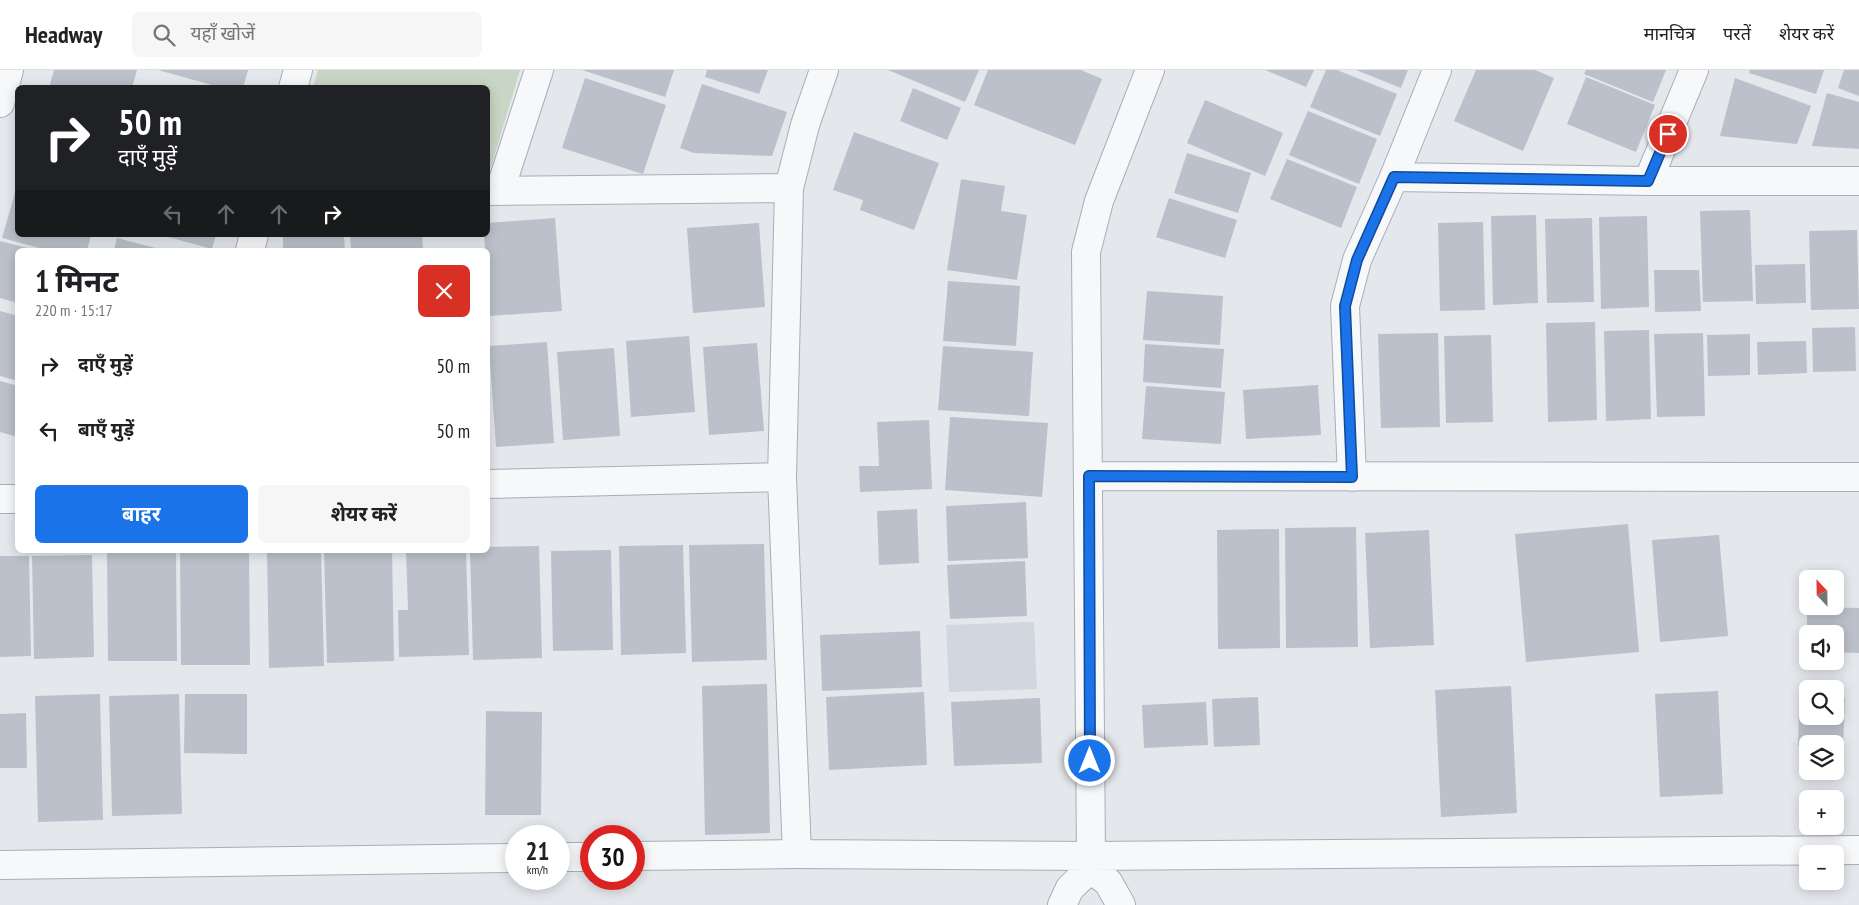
<!DOCTYPE html>
<html lang="hi">
<head>
<meta charset="utf-8">
<style>
	:root { --surface:#fff; --page:#f6f6f6; --text:#202124; --muted:#757577; --line:#e0e0e0; --accent:#1a73e8 }
	body { margin:0; font-family:"PT Sans Narrow","Noto Sans Devanagari",sans-serif; background:var(--page); color:var(--text); height:100vh; display:flex; flex-direction:column; font-size:19px; white-space:nowrap }
	* { box-sizing:border-box; margin:0 }
	p { font-size:16px; color:var(--muted) }
	.icon { flex:none; width:28px; height:28px; fill:none; stroke:currentColor; stroke-width:2; stroke-linecap:round; stroke-linejoin:round }
	.map { position:relative; flex:1; overflow:hidden }
	.panel { position:absolute; left:15px; top:178px; width:475px; height:305px; display:flex; flex-direction:column; background:var(--surface); border-radius:8px; box-shadow:0 2px 12px #0003 }
	.panel>* { flex:none }
	.banner { position:absolute; left:15px; top:15px; width:475px; height:152px; border-radius:8px; box-shadow:0 2px 12px #0003; background:#202124; color:#fff; overflow:hidden }
	.needle { width:32px; rotate:338deg }
	.buttons { position:absolute; left:1799px; top:500px; display:grid; gap:10px }
	.buttons a { display:grid; place-items:center; width:45px; height:45px; border-radius:8px; background:var(--surface); box-shadow:0 2px 12px #0003; font-size:25px }
	.speed { position:absolute; left:505px; top:755px; display:flex; gap:10px; font-size:25px; font-weight:700; text-align:center }
	.speed>* { display:grid; place-content:center; width:65px; height:65px; border-radius:50%; background:var(--surface); box-shadow:0 2px 12px #0003; line-height:1 }
	.speed small { font-size:12px; font-weight:400 }
	.speed .limit { border:8px solid #d22; background:#fff; color:#111 }
	.pin { position:absolute; display:grid; place-items:center; width:42px; height:42px; color:#fff; margin:-21px; border:2px solid #fff; border-radius:50%; box-shadow:0 1px 5px #0007 }
	.me { position:absolute; width:55px; margin:-28px; rotate:0deg; stroke-linejoin:round; filter:drop-shadow(0 0 4px #0008) }
	.turn { display:flex; align-items:center; gap:18px; height:105px; padding:0 20px; font-size:22px }
	.turn .icon { width:65px; height:65px; stroke-width:2.5 }
	.turn b { display:block; font-size:35px; line-height:42px }
	.lanes { display:flex; align-items:center; height:48px; padding:0 20px; background:#0003; justify-content:center; gap:25px; direction:ltr }
	.lanes .off { opacity:.35 }
	.round { display:grid; place-items:center; flex:none; width:52px; height:52px; border-radius:8px; background:var(--page) }
	.headline { display:flex; align-items:center; justify-content:space-between; height:85px; padding:0 20px }
	h1 { font-size:30px; font-weight:700; line-height:38px }
	.action { display:flex; gap:10px; margin-top:auto; padding:10px 20px }
	.action a { flex:1; height:58px; border-radius:8px; background:var(--accent); color:#fff; font-size:20px; font-weight:700; line-height:58px; text-align:center }
	.action a+a { background:var(--page); color:var(--text) }
	ul { padding:0; list-style:none }
	li { display:flex; align-items:center; gap:15px; height:65px; padding:0 20px }
	li div { flex:1 }
	li b { display:block; font-size:19px }
	li em { font-style:normal }
	header { display:flex; align-items:center; gap:30px; box-sizing:border-box; height:70px; padding:0 25px; background:var(--surface); border-bottom:1px solid var(--line) }
	header strong { font-size:24px }
	nav { display:flex; gap:28px; margin-inline-start:auto; font-size:18px }
	.search { width:350px; height:45px; background:var(--page); display:flex; align-items:center; gap:12px; box-sizing:border-box; padding:0 18px; border-radius:8px; color:var(--muted); font-size:19px }
	.map>svg:first-child { display:block }
	.built { fill:#d2d6de }
	.green { fill:#c9d6c5 }
	.building { fill:#bbc0ca }
	.lines { fill:none; stroke-linecap:round; stroke-linejoin:round }
	.minor-casing { stroke:#a9aeb7; stroke-width:30 }
	.minor { stroke:#f7f8fa; stroke-width:28 }
	.route-casing { stroke:#114b97; stroke-width:12 }
	.route { stroke:#1a73e8; stroke-width:9 }
</style>
</head>
<body>
<header>
<strong>Headway</strong>
<div class="search"><svg class="icon" aria-label="search" viewBox="0 0 24 24"><circle cx="10" cy="10" r="6"/><path d="M15 15l6 6"/></svg>यहाँ खोजें</div>
<nav><a>मानचित्र</a><a>परतें</a><a>शेयर करें</a></nav>
</header>
<div class="map">
<svg width="1859" height="835" viewBox="0 0 1859 835">
	<rect width="100%" height="100%" fill="#e4e7ec"/>
	<!-- built -->
	<path class="built" d="M 1034,552 L 1037,619 L 949,622 L 946,555 Z"/>
	<!-- green -->
	<path class="green" d="M 318,0 L 520,0 L 491,97 L 488,97 L 488,18 L 313,17 Z"/>
	<!-- building -->
	<path class="building" d="M 54,0 L 137,0 L 132,18 L 49,18 Z
		M 158,0 L 248,0 L 243,18 L 223,18 Z
		M 582,0 L 674,0 L 665,27 Z
		M 707,0 L 768,0 L 759,24 L 705,7 Z
		M 888,0 L 979,0 L 965,32 Z
		M 988,0 L 1081,0 L 1102,9 L 1075,75 L 974,35 Z
		M 1265,0 L 1314,0 L 1306,17 Z
		M 1326,0 L 1337,0 L 1397,24 L 1380,66 L 1310,37 Z
		M 1356,0 L 1408,0 L 1401,18 Z
		M 1476,0 L 1535,0 L 1554,8 L 1523,81 L 1454,51 Z
		M 1586,0 L 1666,0 L 1653,32 L 1584,4 Z
		M 1750,0 L 1824,0 L 1816,24 L 1749,3 Z
		M 1844,0 L 1859,0 L 1859,26 L 1838,18 Z
		M 1586,7 L 1655,35 L 1636,82 L 1567,54 Z
		M 585,8 L 666,35 L 643,104 L 562,78 Z
		M 1735,8 L 1811,36 L 1797,74 L 1720,66 Z
		M 702,14 L 787,42 L 772,86 L 694,83 L 680,78 Z
		M 913,18 L 961,38 L 947,70 L 900,51 Z
		M 1827,23 L 1859,32 L 1859,79 L 1812,76 Z
		M 1205,30 L 1283,63 L 1265,106 L 1187,73 Z
		M 1308,41 L 1377,69 L 1359,114 L 1289,85 Z
		M 854,62 L 939,93 L 914,160 L 860,140 L 863,130 L 833,120 Z
		M 1187,83 L 1251,103 L 1238,143 L 1174,123 Z
		M 1287,89 L 1357,117 L 1341,158 L 1270,129 Z
		M 961,109 L 1005,116 L 1001,141 L 1027,145 L 1017,210 L 947,200 Z
		M 17,116 L 18,165 L 91,165 L 87,180 L 47,180 L 2,168 Z
		M 1169,128 L 1237,150 L 1225,188 L 1156,167 Z
		M 1750,140 L 1753,231 L 1703,232 L 1700,141 Z
		M 1536,145 L 1538,233 L 1493,235 L 1491,146 Z
		M 1647,146 L 1649,237 L 1601,239 L 1599,147 Z
		M 555,148 L 562,241 L 489,246 L 488,180 L 485,180 L 484,165 L 488,165 L 488,153 Z
		M 1592,148 L 1594,232 L 1547,233 L 1545,149 Z
		M 1483,152 L 1485,240 L 1440,241 L 1438,153 Z
		M 759,153 L 765,237 L 693,243 L 687,158 Z
		M 1857,160 L 1859,239 L 1811,240 L 1809,161 Z
		M 161,165 L 216,165 L 212,179 Z
		M 350,165 L 422,165 L 423,180 L 351,180 Z
		M 283,166 L 344,166 L 345,180 L 283,180 Z
		M 117,168 L 159,179 L 159,180 L 114,180 Z
		M 0,171 L 31,179 L 18,180 L 18,233 L 0,228 Z
		M 1805,194 L 1806,233 L 1756,234 L 1755,195 Z
		M 1654,200 L 1699,200 L 1701,241 L 1655,242 Z
		M 948,211 L 1020,216 L 1016,276 L 943,271 Z
		M 1147,221 L 1223,226 L 1220,275 L 1143,270 Z
		M 0,241 L 18,246 L 18,311 L 0,306 Z
		M 1595,252 L 1597,350 L 1548,352 L 1546,253 Z
		M 1855,257 L 1856,301 L 1813,302 L 1812,258 Z
		M 1649,260 L 1651,349 L 1606,351 L 1604,261 Z
		M 1438,263 L 1440,357 L 1381,358 L 1378,264 Z
		M 1703,263 L 1705,346 L 1657,347 L 1654,264 Z
		M 1750,264 L 1750,305 L 1708,306 L 1707,265 Z
		M 1491,265 L 1493,352 L 1446,353 L 1444,266 Z
		M 689,266 L 695,342 L 631,347 L 626,271 Z
		M 1806,271 L 1807,303 L 1758,305 L 1757,272 Z
		M 547,272 L 554,373 L 496,377 L 489,276 Z
		M 757,273 L 764,361 L 709,365 L 703,277 Z
		M 1145,274 L 1224,279 L 1221,318 L 1143,312 Z
		M 943,276 L 1033,282 L 1029,346 L 938,340 Z
		M 614,278 L 620,366 L 563,370 L 557,282 Z
		M 0,311 L 18,316 L 18,367 L 0,362 Z
		M 1318,315 L 1321,365 L 1246,369 L 1243,320 Z
		M 1146,316 L 1225,322 L 1221,374 L 1142,369 Z
		M 950,347 L 1048,353 L 1042,427 L 945,420 Z
		M 929,350 L 932,419 L 860,422 L 859,396 L 879,396 L 877,352 Z
		M 1026,432 L 1028,488 L 948,491 L 946,436 Z
		M 917,439 L 919,493 L 879,495 L 877,441 Z
		M 1628,454 L 1639,582 L 1526,592 L 1515,464 Z
		M 1356,457 L 1358,577 L 1286,578 L 1285,458 Z
		M 1279,459 L 1280,578 L 1218,579 L 1217,460 Z
		M 1429,460 L 1434,575 L 1370,578 L 1365,463 Z
		M 1719,465 L 1728,566 L 1660,572 L 1652,470 Z
		M 764,474 L 767,590 L 692,592 L 689,475 Z
		M 683,475 L 686,583 L 621,585 L 619,476 Z
		M 539,476 L 542,588 L 473,590 L 470,480 L 488,480 L 488,477 Z
		M 107,480 L 176,480 L 177,591 L 108,591 Z
		M 249,480 L 250,595 L 181,595 L 180,481 Z
		M 267,480 L 321,480 L 324,596 L 269,598 Z
		M 324,480 L 392,480 L 394,591 L 327,593 Z
		M 406,480 L 466,480 L 469,585 L 399,587 L 398,540 L 408,540 Z
		M 611,480 L 613,580 L 553,581 L 551,481 Z
		M 92,485 L 94,587 L 34,589 L 32,486 Z
		M 0,486 L 29,486 L 31,586 L 0,587 Z
		M 1025,491 L 1027,546 L 950,549 L 947,495 Z
		M 1807,537 L 1859,538 L 1859,583 L 1835,582 L 1835,564 L 1807,564 Z
		M 920,561 L 922,617 L 822,621 L 820,565 Z
		M 767,614 L 770,763 L 705,765 L 702,616 Z
		M 1511,616 L 1517,743 L 1441,747 L 1435,620 Z
		M 1718,621 L 1723,724 L 1660,727 L 1655,624 Z
		M 924,622 L 927,695 L 829,700 L 826,627 Z
		M 100,624 L 103,750 L 38,752 L 35,626 Z
		M 179,624 L 182,744 L 112,746 L 109,626 Z
		M 185,624 L 247,624 L 247,684 L 184,683 Z
		M 1258,627 L 1260,675 L 1214,677 L 1212,629 Z
		M 1799,627 L 1808,627 L 1808,646 L 1835,646 L 1835,627 L 1845,628 L 1843,677 L 1835,677 L 1835,674 L 1808,674 L 1808,676 L 1798,676 Z
		M 1040,628 L 1042,693 L 954,696 L 951,632 Z
		M 1206,632 L 1208,675 L 1144,678 L 1142,635 Z
		M 486,641 L 542,642 L 541,745 L 485,745 Z
		M 26,643 L 27,698 L 0,698 L 0,644 Z"/>
	<g class="lines">
		<!-- minor casing -->
		<g class="minor-casing">
			<path id="minor" d="M 293,18 L 298,0
				M 0,33 L 9,0
				M 1394,107 L 1648,111 L 1859,111
				M 1648,111 L 1694,0
				M 500,120 L 539,0
				M 488,121 L 789,118
				M 250,180 L 254,165
				M 1089,406 L 1859,407
				M 1352,407 L 1345,236 L 1357,190 L 1394,107 L 1437,0
				M 488,414 L 782,407
				M 0,429 L 18,429
				M 797,784 L 782,407 L 789,118 L 805,55 L 824,0
				M 634,786 L 797,784 L 1091,786 L 1859,780
				M 559,787 L 591,787
				M 0,795 L 516,788
				M 1090,799 L 1108,812 L 1121,835
				M 1062,835 L 1070,818 L 1090,799 L 1091,786 L 1086,182 L 1099,131 L 1150,0"/>
		</g>
		<!-- minor -->
		<use href="#minor" class="minor"/>
	</g>
	<g class="lines">
		<!-- route casing -->
		<g class="route-casing">
			<path id="route" d="M 1090,691 L 1089,406 L 1352,407 L 1345,236 L 1357,190 L 1394,107 L 1648,111 L 1668,64"/>
		</g>
		<!-- route -->
		<use href="#route" class="route"/>
	</g>
</svg>
<div class="buttons">
<a><svg class="needle" viewBox="-14 -14 28 28"><path d="M0-13l5 13h-10z" fill="#e53935"/><path d="M0 13l5-13h-10z" fill="#757577"/></svg></a>
<a><svg class="icon" aria-label="sound" viewBox="0 0 24 24"><path d="M4 9h4l5-4v14l-5-4H4zM17 9q2 3 0 6"/></svg></a>
<a><svg class="icon" aria-label="search" viewBox="0 0 24 24"><circle cx="10" cy="10" r="6"/><path d="M15 15l6 6"/></svg></a>
<a><svg class="icon" aria-label="layers" viewBox="0 0 24 24"><path d="M12 4l9 5-9 5-9-5zM3 14l9 5 9-5"/></svg></a>
<a>+</a>
<a>−</a>
</div>
<div class="speed"><div>21<small>km/h</small></div><div class="limit">30</div></div>
<div class="pin" style="left:1668px;top:64px;background:#d93025"><svg class="icon" aria-label="arrive" viewBox="0 0 24 24"><path d="M6 21V4h12l-3 4 3 4H6"/></svg></div>
<svg class="me" style="left:1090px;top:691px" viewBox="-20 -20 40 40"><circle r="17" fill="#1a73e8" stroke="#fff" stroke-width="3"/><path d="M0-11L8 9 0 5-8 9z" fill="#fff"/></svg>
<div class="banner">
<div class="turn"><svg class="icon" aria-label="right" viewBox="0 0 24 24"><path d="M7 20v-9h11M14 6l5 5-5 5"/></svg><div><b>50 m</b>दाएँ मुड़ें</div></div>
<div class="lanes"><svg class="icon off" aria-label="left" viewBox="0 0 24 24"><path d="M17 20v-9H6M10 6l-5 5 5 5"/></svg><svg class="icon off" aria-label="ahead" viewBox="0 0 24 24"><path d="M12 20V5M6 11l6-6 6 6"/></svg><svg class="icon off" aria-label="ahead" viewBox="0 0 24 24"><path d="M12 20V5M6 11l6-6 6 6"/></svg><svg class="icon" aria-label="right" viewBox="0 0 24 24"><path d="M7 20v-9h11M14 6l5 5-5 5"/></svg></div>
</div>
<section class="panel">
<div class="headline"><div><h1>1 मिनट</h1><p>220 m · 15:17</p></div><a class="round" style="background:#d93025;color:#fff"><svg class="icon" aria-label="close" viewBox="0 0 24 24"><path d="M6 6l12 12M18 6L6 18"/></svg></a></div>
<ul>
<li><svg class="icon" aria-label="right" viewBox="0 0 24 24"><path d="M7 20v-9h11M14 6l5 5-5 5"/></svg><div><b>दाएँ मुड़ें</b></div><em>50 m</em></li>
<li><svg class="icon" aria-label="left" viewBox="0 0 24 24"><path d="M17 20v-9H6M10 6l-5 5 5 5"/></svg><div><b>बाएँ मुड़ें</b></div><em>50 m</em></li>
</ul>
<div class="action"><a>बाहर</a><a>शेयर करें</a></div>
</section>
</div>
</body>
</html>
